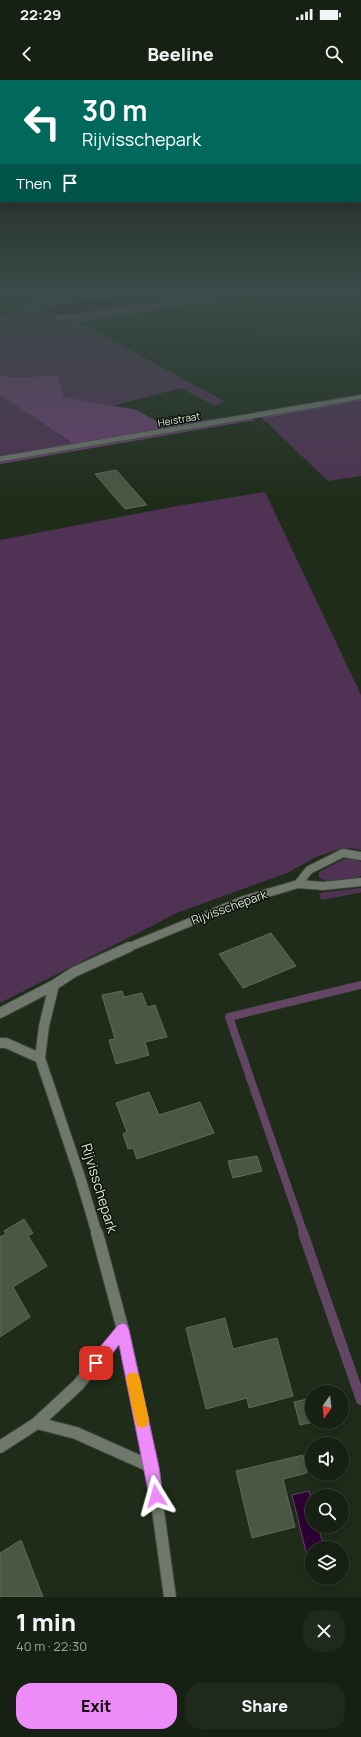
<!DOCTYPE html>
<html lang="en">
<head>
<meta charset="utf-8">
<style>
	:root { --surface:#162113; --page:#1f291c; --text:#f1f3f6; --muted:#9ea3a0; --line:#353e33; --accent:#ed8cf9 }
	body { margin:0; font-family:Manrope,sans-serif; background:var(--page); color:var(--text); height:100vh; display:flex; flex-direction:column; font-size:15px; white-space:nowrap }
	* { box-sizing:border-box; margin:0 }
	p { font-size:13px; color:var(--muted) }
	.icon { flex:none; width:22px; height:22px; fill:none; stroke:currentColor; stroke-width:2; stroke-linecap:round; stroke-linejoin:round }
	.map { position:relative; height:1517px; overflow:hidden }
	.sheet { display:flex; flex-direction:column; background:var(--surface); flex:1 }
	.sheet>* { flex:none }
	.guide { position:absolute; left:0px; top:0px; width:361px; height:122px; box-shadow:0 2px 10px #0003,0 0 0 1px var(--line); background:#00695c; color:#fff; overflow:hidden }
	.needle { width:26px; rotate:195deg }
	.buttons { position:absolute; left:305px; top:1305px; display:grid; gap:8px }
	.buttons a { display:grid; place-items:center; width:44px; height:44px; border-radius:50%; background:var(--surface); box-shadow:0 2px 10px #0003,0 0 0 1px var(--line); font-size:20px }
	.pin { position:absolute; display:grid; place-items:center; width:34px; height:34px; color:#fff; margin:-17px; border-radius:8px; box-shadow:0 2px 6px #0006 }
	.me { position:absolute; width:44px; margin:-22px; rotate:352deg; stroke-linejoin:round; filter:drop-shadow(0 0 3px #0008) }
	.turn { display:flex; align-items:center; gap:14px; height:84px; padding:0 16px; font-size:18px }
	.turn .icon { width:52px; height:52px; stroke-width:2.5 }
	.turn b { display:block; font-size:28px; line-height:34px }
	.then { display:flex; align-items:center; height:38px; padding:0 16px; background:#0003; gap:8px; font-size:15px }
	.round { display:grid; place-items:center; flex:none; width:42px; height:42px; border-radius:16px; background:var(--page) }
	.overview { display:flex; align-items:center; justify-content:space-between; height:68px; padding:0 16px }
	h1 { font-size:24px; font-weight:800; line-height:30px }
	.primary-button { display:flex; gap:8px; margin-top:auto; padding:8px 16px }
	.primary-button a { flex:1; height:46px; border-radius:16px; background:var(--accent); color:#111; font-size:16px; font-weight:800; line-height:46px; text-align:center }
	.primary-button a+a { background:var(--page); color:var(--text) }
	.status { display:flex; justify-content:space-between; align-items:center; height:28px; padding:0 20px; background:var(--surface); direction:ltr }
	.status svg { height:11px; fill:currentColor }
	header { display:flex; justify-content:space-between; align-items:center; height:52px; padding:0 16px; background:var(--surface); font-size:18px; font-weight:800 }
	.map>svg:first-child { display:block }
	.green { fill:#503254 }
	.forest { fill:#6d3f73 }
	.water { fill:#2d0132; stroke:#624664 }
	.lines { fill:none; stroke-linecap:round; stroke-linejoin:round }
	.stream-far1 { stroke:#624664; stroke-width:8 }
	.stream { stroke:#624664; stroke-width:10 }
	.building { fill:#495843; stroke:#5d6d58 }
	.minor-far4-casing { stroke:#394634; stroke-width:5 }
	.minor-far3-casing { stroke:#394634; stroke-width:6 }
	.minor-far2-casing { stroke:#394634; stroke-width:10 }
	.minor-far1-casing { stroke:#394634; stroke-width:12 }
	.minor-casing { stroke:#394634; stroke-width:14 }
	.minor-far4 { stroke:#70776d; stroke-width:4 }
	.minor-far3 { stroke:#70776d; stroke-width:5 }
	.minor-far2 { stroke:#70776d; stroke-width:8 }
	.minor-far1 { stroke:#70776d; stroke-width:10 }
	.minor { stroke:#70776d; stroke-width:12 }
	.route { fill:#ed8cf9; stroke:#9a5ba2 }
	.slow { fill:#f59e0b }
	.labels { text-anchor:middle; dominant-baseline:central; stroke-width:3; stroke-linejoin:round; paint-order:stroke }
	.far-street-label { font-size:10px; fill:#dde6da; stroke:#0c120a }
	.street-label { font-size:12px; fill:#dde6da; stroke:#0c120a }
	.near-street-label { font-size:14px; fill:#dde6da; stroke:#0c120a }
</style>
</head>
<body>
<div class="status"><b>22:29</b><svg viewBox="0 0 49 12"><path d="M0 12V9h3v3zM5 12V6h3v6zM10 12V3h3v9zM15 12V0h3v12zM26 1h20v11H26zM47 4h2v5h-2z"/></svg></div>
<header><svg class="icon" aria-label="back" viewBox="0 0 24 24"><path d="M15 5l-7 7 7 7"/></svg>Beeline<svg class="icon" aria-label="search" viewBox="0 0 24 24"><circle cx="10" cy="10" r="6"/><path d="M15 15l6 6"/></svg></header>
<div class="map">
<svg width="361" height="1517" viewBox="0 0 361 1517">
	<rect width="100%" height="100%" fill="#1e2c19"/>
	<!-- green -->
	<path class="green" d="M 38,214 L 89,214 L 49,222 L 44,230 L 57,235 L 54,240 L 79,242 L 224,321 L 215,326 L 181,308 L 112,326 L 64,317 L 58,296 L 5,297 L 0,294 L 0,237 L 13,235 L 6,229 L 30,225 L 34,221 L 46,219 Z
		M 0,315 L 73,364 L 0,376 Z
		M 361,321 L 361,396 L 328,401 L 263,339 Z
		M 265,412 L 361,615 L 361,770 L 350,768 L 337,770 L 316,777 L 287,793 L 179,832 L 0,923 L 0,460 L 177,426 Z
		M 350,778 L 357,779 L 361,782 L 361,796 C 352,800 326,805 319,797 L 319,792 L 342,780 Z
		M 361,808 L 361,812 L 359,813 L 321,820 L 319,813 Z"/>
	<!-- forest -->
	<path class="forest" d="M 86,214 L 138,214 L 46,227 L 49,222 Z
		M 175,214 L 251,214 L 79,242 L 53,240 L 57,235 L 69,235 L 160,221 L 172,218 Z
		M 0,294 L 5,297 L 58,296 L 64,317 L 137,330 L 164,346 L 248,334 L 255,340 L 0,384 L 0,376 L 72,363 L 0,315 Z
		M 361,314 L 361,321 L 263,339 L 255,332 Z"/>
	<!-- water -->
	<path class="water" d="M 138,214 L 175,214 L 172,218 L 160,221 L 69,235 L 57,235 L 43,230 L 46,227 L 55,224 Z
		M 309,1411 L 312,1422 L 312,1446 L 318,1446 L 324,1468 L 312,1468 L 312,1496 L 292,1415 Z"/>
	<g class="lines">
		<!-- stream-far1 -->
		<path class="stream-far1" d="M 304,1154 L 229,937 L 361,905"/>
		<!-- stream -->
		<path class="stream" d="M 303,1153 L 361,1320"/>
	</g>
	<!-- building -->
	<path class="building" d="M 116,390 L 147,425 L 125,429 L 95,394 Z
		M 271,853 L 296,886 L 243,908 L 219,874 Z
		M 122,911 L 124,917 L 142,913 L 147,927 L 155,925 L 167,957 L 145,962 L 149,975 L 116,984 L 109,960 L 115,959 L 102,915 Z
		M 149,1012 L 159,1035 L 200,1022 L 214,1053 L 137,1079 L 133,1068 L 128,1069 L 123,1054 L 127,1052 L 116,1023 Z
		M 257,1076 L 262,1091 L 233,1098 L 228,1081 Z
		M 24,1139 L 33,1153 L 28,1156 L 47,1186 L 13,1207 L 30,1237 L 0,1257 L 0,1157 L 6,1154 L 4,1151 Z
		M 225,1238 L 233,1269 L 277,1258 L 293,1316 L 249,1328 L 247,1318 L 206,1329 L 186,1248 Z
		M 312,1318 L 312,1342 L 314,1342 L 300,1345 L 294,1322 Z
		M 303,1375 L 307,1393 L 283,1399 L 295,1447 L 252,1458 L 236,1391 Z
		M 21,1460 L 43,1517 L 0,1517 L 0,1473 Z"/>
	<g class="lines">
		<!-- minor-far4 casing -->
		<g class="minor-far4-casing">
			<path id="minor-far4" d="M 316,325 L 361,317"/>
		</g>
		<!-- minor-far3 casing -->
		<g class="minor-far3-casing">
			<path id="minor-far3" d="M 0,379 L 322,324"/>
		</g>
		<!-- minor-far2 casing -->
		<g class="minor-far2-casing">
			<path id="minor-far2" d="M 298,804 L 309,790 L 343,773 L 361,776
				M 127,868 L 244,820 L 298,804 L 323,806 L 361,802"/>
		</g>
		<!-- minor-far1 casing -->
		<g class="minor-far1-casing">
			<path id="minor-far1" d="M 54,905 L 44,946 L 40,978 L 80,1097 L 97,1154
				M 0,933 L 54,905 L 74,892 L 129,867
				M 0,963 L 6,963 L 40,978"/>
		</g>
		<!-- minor casing -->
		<g class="minor-casing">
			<path id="minor" d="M 97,1153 L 123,1250 L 152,1387 L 170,1517
				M 37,1343 L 76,1353 L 152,1387
				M 0,1367 L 37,1343 L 78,1305 L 123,1250"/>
		</g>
		<!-- minor-far4 -->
		<use href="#minor-far4" class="minor-far4"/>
		<!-- minor-far3 -->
		<use href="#minor-far3" class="minor-far3"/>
		<!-- minor-far2 -->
		<use href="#minor-far2" class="minor-far2"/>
		<!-- minor-far1 -->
		<use href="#minor-far1" class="minor-far1"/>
		<!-- minor -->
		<use href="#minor" class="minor"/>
	</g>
	<!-- sky -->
	<linearGradient id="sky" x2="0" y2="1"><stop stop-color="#10180e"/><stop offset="0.5" stop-color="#3b4b49"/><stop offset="1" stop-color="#3b4b49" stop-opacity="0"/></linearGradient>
	<rect width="361" height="426" fill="url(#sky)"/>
	<!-- route -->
	<path class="route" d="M 123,1243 L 127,1245 L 129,1250 L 159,1387 L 163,1416 L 161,1421 L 156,1423 L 150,1421 L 119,1265 L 101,1288 L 96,1290 L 91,1288 L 89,1283 L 91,1278 L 118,1245 Z"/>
	<!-- slow -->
	<path class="slow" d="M 133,1292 L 138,1294 L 140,1299 L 149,1340 L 147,1346 L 142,1348 L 137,1346 L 135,1340 L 126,1299 L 128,1294 Z"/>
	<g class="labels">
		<!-- far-street labels -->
		<g class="far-street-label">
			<text transform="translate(179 339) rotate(-10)">Heistraat</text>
		</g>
		<!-- street labels -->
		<g class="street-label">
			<text transform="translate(229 827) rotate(-20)">Rijvisschepark</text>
		</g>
		<!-- near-street labels -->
		<g class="near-street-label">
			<text transform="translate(100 1108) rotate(73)">Rijvisschepark</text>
		</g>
	</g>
</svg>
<div class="buttons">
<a><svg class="needle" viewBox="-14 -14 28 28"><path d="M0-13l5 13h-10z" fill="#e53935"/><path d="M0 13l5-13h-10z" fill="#9ea3a0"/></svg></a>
<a><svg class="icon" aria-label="sound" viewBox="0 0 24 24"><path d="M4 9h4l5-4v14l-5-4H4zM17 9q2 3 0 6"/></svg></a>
<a><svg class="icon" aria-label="search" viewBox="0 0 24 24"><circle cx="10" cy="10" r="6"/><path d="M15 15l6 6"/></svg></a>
<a><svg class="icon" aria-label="layers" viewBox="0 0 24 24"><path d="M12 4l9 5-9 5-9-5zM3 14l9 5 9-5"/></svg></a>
</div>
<div class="pin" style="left:96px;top:1283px;background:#d93025"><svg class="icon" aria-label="arrive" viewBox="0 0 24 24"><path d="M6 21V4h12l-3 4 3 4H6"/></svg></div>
<svg class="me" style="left:156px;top:1416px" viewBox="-20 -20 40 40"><path d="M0-17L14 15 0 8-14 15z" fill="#ed8cf9" stroke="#fff" stroke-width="4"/></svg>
<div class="guide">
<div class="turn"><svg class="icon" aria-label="left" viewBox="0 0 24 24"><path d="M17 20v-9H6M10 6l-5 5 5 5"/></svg><div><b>30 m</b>Rijvisschepark</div></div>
<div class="then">Then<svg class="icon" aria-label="arrive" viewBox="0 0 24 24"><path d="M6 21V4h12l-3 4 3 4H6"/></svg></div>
</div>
</div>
<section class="sheet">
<div class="overview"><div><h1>1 min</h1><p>40 m · 22:30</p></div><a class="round"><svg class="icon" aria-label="close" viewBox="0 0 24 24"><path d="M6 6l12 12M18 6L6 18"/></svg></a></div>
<div class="primary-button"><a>Exit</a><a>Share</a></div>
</section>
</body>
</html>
